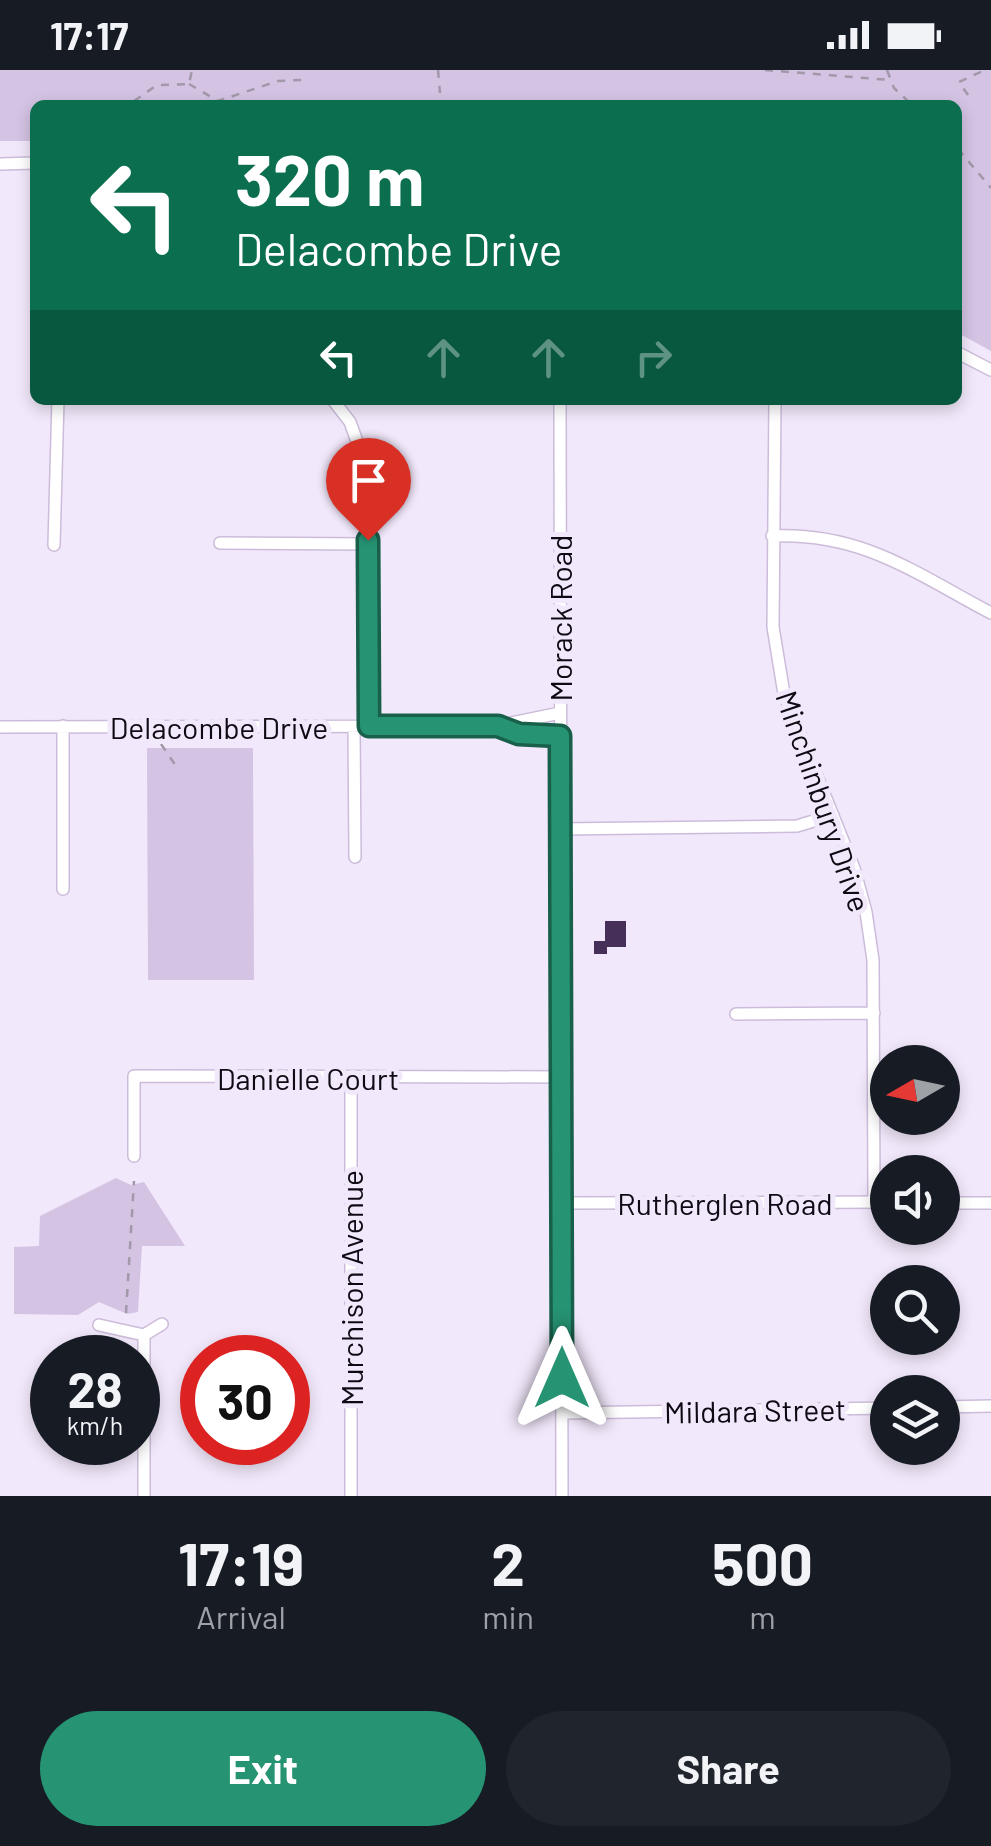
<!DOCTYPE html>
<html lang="en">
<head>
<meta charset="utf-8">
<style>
	:root { --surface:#171b24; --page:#20242c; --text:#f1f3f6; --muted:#9ea1a6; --accent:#269373 }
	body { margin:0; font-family:Barlow,sans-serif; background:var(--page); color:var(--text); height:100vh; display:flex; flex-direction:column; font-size:38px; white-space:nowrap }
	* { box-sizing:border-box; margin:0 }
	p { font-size:32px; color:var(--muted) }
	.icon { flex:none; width:55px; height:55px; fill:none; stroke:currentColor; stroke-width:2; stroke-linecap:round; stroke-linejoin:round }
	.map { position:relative; height:1426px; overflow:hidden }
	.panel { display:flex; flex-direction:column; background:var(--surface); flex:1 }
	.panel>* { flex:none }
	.top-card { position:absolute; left:30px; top:30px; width:932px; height:305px; border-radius:15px; box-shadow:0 5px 15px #0003; background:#0b6e4f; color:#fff; overflow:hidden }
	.needle { width:65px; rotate:261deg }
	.tools { position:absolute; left:870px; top:975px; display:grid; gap:20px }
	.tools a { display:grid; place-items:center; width:90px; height:90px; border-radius:50%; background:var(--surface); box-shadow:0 5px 15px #0003; font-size:50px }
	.speed { position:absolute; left:30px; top:1265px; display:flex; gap:20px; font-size:50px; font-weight:700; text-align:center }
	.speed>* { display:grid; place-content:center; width:130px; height:130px; border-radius:50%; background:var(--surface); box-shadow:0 5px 15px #0003; line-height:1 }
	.speed small { font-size:25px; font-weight:400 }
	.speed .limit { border:15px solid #d22; background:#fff; color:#111 }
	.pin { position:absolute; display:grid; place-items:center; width:85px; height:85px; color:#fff; margin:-102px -42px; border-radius:50% 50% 50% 0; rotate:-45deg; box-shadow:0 0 10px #0007 }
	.pin .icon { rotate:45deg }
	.me { position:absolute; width:110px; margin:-55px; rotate:0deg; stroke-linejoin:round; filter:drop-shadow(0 0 8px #0008) }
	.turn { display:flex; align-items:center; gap:35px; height:210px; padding:0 40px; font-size:45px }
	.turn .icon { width:130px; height:130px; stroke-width:2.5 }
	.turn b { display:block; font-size:70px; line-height:85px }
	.lanes { display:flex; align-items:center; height:95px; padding:0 40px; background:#0003; justify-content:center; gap:50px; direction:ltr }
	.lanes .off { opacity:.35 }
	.eta { display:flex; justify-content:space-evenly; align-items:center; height:170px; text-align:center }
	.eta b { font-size:60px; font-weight:700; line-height:70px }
	.cta { display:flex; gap:20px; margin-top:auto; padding:20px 40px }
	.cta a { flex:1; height:115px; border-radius:60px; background:var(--accent); color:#fff; font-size:40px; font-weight:700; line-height:115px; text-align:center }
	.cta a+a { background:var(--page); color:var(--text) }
	.status { display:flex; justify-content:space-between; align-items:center; height:70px; padding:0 50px; background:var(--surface); direction:ltr }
	.status svg { height:28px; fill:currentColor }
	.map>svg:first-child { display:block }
	.green { fill:#d4c3e3 }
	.building { fill:#462f58 }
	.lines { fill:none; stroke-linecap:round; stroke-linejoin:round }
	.street-casing { stroke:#ccbcda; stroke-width:14 }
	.path { stroke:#a199a9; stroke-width:2.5; stroke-dasharray:8 8; stroke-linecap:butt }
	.street { stroke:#fff; stroke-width:11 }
	.route-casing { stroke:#19604b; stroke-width:25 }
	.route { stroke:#269373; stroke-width:18 }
	.labels { text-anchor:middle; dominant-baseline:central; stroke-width:10; stroke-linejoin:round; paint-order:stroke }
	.street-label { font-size:30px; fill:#0e0913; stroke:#f2e8fb }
</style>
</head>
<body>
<div class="status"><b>17:17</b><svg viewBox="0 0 49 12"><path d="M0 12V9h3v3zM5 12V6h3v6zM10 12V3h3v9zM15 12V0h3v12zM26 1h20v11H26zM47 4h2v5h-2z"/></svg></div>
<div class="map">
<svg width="991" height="1426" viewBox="0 0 991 1426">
	<rect width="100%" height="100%" fill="#f2e8fb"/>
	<!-- green -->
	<path class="green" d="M 0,0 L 991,0 L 991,281 L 958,263 L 958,35 L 35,35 L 35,71 L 0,71 Z
		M 147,678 L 253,678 L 254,910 L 148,910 Z
		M 116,1108 L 131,1115 L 144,1112 L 185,1176 L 142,1176 L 138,1242 L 127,1244 L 99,1232 L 78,1245 L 14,1244 L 14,1177 L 39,1176 L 40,1146 Z"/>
	<!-- building -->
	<path class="building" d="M 605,851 L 626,851 L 626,877 L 607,877 L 607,884 L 594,884 L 594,871 L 605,871 Z"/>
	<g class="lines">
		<!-- street casing -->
		<g class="street-casing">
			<path id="street" d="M 0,94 L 35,93
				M 958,283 L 991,300
				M 333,330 L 350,352 L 367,399 L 369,657
				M 560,330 L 562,1426
				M 775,330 L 773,557 L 784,624 L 854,798 L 866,842 L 873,890 L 874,1132
				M 772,466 C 862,462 915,503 991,543
				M 220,473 L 369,474
				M 54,475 L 58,330
				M 497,656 L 519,663 L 560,666
				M 0,657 L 497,656 L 560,643
				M 354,657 L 355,787
				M 560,759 L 797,756 L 833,745
				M 63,819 L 63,656
				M 736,944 L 874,943
				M 351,1009 L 351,1426
				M 134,1086 L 134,1006 L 562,1007
				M 562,1133 L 888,1132
				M 942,1133 L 991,1133
				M 99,1255 L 144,1265 L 144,1426
				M 144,1265 L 162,1254
				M 942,1337 L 991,1336
				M 562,1343 L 888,1338"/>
		</g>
		<!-- path -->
		<path class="path" d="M 438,0 L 440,23
			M 765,0 L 890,10
			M 887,0 L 894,18 L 912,35
			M 189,14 L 218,31 L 278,11 L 302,10
			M 968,25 L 959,12 L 985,0
			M 134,31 L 157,15 L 189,14 L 192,0
			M 958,79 L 991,118
			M 161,674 L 178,699
			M 126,1243 L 134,1111"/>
		<!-- street -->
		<use href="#street" class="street"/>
	</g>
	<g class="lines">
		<!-- route casing -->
		<g class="route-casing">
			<path id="route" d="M 368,470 L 369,656 L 498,656 L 519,664 L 560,666 L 562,1308"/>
		</g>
		<!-- route -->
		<use href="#route" class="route"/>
	</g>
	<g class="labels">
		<!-- street labels -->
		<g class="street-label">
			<text transform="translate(560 548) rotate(-90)">Morack Road</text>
			<text x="219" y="657">Delacombe Drive</text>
			<text transform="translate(824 731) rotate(71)">Minchinbury Drive</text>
			<text x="308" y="1008">Danielle Court</text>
			<text x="725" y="1133">Rutherglen Road</text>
			<text transform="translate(351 1218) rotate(-90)">Murchison Avenue</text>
			<text transform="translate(755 1340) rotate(-1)">Mildara Street</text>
		</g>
	</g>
</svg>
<div class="tools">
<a><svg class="needle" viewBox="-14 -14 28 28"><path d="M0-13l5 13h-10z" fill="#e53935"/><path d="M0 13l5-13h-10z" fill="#9ea1a6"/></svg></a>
<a><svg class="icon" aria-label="sound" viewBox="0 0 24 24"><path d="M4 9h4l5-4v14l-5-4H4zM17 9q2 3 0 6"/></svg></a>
<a><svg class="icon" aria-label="search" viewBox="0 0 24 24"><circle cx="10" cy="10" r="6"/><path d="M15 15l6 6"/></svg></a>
<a><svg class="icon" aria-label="layers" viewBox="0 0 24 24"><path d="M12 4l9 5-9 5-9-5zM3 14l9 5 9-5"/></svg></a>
</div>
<div class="speed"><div>28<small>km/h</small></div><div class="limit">30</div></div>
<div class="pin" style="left:368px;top:470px;background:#d93025"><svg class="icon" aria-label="arrive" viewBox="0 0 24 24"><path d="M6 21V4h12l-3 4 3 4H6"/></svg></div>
<svg class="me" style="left:562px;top:1308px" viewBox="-20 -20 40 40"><path d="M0-17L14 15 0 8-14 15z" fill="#269373" stroke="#fff" stroke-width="4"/></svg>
<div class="top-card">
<div class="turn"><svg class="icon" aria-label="left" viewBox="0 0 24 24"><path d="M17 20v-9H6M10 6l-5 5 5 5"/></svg><div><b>320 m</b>Delacombe Drive</div></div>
<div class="lanes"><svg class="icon" aria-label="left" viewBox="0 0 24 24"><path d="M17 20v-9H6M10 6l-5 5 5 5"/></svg><svg class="icon off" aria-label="ahead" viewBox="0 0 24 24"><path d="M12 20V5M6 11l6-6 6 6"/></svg><svg class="icon off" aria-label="ahead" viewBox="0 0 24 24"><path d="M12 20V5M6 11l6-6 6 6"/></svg><svg class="icon off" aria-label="right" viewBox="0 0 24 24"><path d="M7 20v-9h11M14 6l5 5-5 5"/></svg></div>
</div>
</div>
<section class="panel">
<div class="eta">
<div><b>17:19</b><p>Arrival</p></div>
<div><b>2</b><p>min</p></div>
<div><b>500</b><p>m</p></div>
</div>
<div class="cta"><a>Exit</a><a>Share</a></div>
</section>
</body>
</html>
